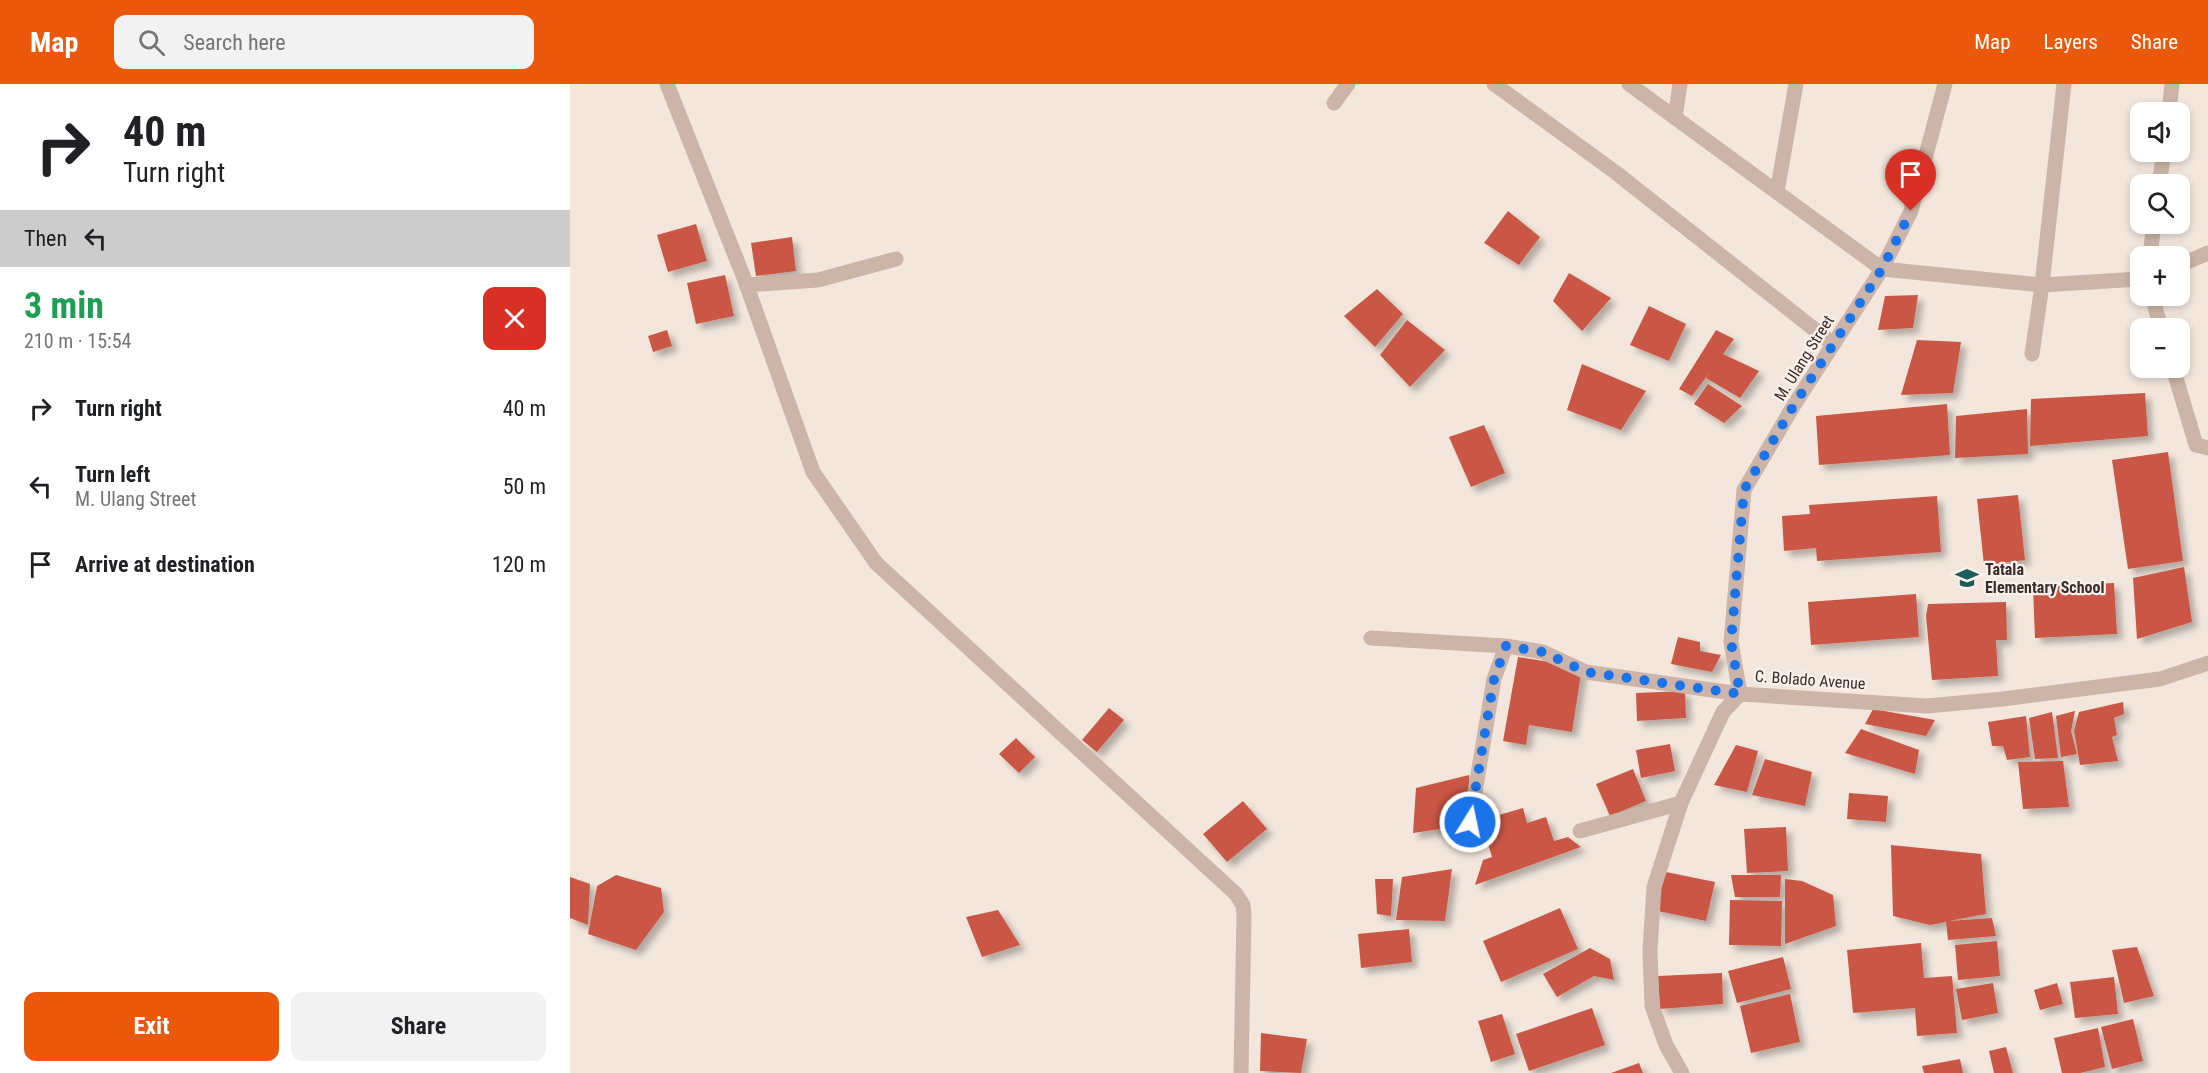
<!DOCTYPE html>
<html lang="en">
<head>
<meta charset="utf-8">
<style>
	:root { --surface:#fff; --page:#f2f2f2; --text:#202124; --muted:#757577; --accent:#ea580c }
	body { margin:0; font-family:"Roboto Condensed",sans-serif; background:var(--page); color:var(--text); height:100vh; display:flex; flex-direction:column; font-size:22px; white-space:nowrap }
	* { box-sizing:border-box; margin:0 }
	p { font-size:20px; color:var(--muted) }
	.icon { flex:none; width:33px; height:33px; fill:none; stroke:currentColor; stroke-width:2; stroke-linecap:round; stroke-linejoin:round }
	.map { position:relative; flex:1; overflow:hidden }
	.side { display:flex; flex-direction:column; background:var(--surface); width:570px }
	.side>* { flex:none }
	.banner { background:#fff; color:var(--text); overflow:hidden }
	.buttons { position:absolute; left:1560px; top:18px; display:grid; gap:12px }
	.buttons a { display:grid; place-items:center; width:60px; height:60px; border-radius:12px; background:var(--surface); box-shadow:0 3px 9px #0003; font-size:30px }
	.pin { position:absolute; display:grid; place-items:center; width:51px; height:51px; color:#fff; margin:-62px -26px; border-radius:50% 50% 50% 0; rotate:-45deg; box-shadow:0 0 6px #0007 }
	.pin .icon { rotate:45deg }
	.me { position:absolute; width:66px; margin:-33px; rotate:10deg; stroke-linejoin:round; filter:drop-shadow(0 0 4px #0008) }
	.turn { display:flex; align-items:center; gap:21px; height:126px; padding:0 24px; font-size:27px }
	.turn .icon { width:78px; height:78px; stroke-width:2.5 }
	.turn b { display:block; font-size:42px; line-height:51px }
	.then { display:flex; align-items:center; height:57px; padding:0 24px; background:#0003; gap:12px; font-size:22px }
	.round { display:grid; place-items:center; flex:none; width:63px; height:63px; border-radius:12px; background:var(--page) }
	.overview { display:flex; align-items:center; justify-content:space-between; height:102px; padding:0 24px }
	h1 { font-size:36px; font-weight:700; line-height:45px; color:#1e9e55 }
	.cta { display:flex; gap:12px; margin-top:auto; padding:12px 24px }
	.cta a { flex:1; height:69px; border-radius:12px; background:var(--accent); color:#fff; font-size:24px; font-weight:700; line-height:69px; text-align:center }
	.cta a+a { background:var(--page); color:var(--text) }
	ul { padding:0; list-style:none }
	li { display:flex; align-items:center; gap:18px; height:78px; padding:0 24px }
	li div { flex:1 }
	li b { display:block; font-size:22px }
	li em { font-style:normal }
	header { display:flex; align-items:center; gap:36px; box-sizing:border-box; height:84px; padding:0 30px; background:var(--accent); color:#fff }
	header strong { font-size:28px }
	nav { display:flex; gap:33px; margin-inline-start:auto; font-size:21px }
	.search { width:420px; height:54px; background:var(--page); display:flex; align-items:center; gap:15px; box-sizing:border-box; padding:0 21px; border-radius:12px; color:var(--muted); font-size:22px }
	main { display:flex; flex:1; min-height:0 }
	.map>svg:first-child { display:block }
	.building { fill:#ca5744; filter:url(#shadow) }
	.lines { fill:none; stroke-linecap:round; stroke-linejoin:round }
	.service { stroke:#ccb5a8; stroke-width:15 }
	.minor { stroke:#ccb5a8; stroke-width:15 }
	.tertiary { stroke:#ccb5a8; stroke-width:15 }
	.route { stroke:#1a73e8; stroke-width:10; stroke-dasharray:0 18 }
	.labels { text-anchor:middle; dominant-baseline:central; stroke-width:4.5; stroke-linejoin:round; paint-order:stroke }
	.street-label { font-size:16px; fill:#392c29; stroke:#fbf1ea }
	.poi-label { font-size:16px; font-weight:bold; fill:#392c29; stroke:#fbf1ea; text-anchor:start }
</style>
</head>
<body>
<header>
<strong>Map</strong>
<div class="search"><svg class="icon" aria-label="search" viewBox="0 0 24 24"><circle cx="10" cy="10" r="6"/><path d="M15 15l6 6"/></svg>Search here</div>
<nav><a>Map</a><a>Layers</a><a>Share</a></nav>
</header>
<main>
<section class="side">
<div class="banner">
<div class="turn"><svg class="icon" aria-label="right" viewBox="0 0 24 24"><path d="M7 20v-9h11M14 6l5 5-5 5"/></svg><div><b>40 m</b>Turn right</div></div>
<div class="then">Then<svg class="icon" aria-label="left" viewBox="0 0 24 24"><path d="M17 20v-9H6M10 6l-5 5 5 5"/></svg></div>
</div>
<div class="overview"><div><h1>3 min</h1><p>210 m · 15:54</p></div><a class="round" style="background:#d93025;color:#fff"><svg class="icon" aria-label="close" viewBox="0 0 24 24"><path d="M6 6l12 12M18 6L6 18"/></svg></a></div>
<ul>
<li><svg class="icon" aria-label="right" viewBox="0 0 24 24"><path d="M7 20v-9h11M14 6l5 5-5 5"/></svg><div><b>Turn right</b></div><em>40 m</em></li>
<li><svg class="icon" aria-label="left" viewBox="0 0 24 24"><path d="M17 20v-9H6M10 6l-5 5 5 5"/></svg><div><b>Turn left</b><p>M. Ulang Street</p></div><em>50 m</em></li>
<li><svg class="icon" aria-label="arrive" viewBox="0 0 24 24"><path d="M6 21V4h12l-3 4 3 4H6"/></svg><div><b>Arrive at destination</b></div><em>120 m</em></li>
</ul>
<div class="cta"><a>Exit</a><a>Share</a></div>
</section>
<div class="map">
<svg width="1638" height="989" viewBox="0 0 1638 989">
	<defs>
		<filter id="shadow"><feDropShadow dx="5.5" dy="5.5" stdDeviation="3" flood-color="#0004"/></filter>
	</defs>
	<rect width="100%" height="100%" fill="#f3e7dd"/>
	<!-- building -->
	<path class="building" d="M 938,127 L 970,153 L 949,181 L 914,159 Z
		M 126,140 L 137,177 L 98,188 L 87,151 Z
		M 222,153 L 226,187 L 186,192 L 181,159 Z
		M 999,189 L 1041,214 L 1012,247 L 983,217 Z
		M 155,191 L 164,232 L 126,240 L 117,199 Z
		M 807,205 L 833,230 L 805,263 L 774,232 Z
		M 1348,211 L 1343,244 L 1308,246 L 1315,212 Z
		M 1079,222 L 1116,240 L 1099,277 L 1060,261 Z
		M 837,236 L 875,266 L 840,303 L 810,271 Z
		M 97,246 L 102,262 L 83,268 L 78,252 Z
		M 1146,246 L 1164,255 L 1153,270 L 1189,287 L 1170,314 L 1136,294 L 1140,288 L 1122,312 L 1109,305 Z
		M 1347,256 L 1391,258 L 1383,309 L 1331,311 Z
		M 1012,280 L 1076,307 L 1051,346 L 997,326 Z
		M 1138,300 L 1172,322 L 1154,339 L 1124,320 Z
		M 1575,309 L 1578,352 L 1460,362 L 1461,315 Z
		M 1377,320 L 1380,371 L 1249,381 L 1246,332 Z
		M 1457,325 L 1458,370 L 1385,374 L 1386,332 Z
		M 914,341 L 935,389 L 901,403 L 879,353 Z
		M 1598,368 L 1613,477 L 1558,485 L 1542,376 Z
		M 1448,411 L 1455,476 L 1414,481 L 1407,415 Z
		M 1367,412 L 1371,468 L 1247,477 L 1246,464 L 1214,467 L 1212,432 L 1240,430 L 1239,421 Z
		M 1614,483 L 1622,538 L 1567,555 L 1563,494 Z
		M 1544,499 L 1547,550 L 1465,554 L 1463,503 Z
		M 1346,510 L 1349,553 L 1241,561 L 1238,518 Z
		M 1436,518 L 1437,556 L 1426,556 L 1428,592 L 1362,596 L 1356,532 L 1358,520 Z
		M 1108,553 L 1130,558 L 1130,567 L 1151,571 L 1142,588 L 1101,580 Z
		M 948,573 L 1012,583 L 1002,648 L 959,641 L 956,661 L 933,657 Z
		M 1115,607 L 1116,634 L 1067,637 L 1066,609 Z
		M 1553,618 L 1554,630 L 1544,634 L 1547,651 L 1542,653 L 1548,677 L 1510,681 L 1504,647 L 1509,628 Z
		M 539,624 L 554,636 L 527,668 L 512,656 Z
		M 1303,625 L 1365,636 L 1356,652 L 1295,640 Z
		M 1505,627 L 1501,647 L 1507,670 L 1491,673 L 1486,632 Z
		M 1482,628 L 1488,674 L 1465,675 L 1459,634 Z
		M 1456,632 L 1460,673 L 1437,676 L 1433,662 L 1422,662 L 1418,638 Z
		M 1291,645 L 1349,666 L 1345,690 L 1275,669 Z
		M 446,654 L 465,673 L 449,689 L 429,670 Z
		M 1100,660 L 1105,687 L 1071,694 L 1066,666 Z
		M 1166,661 L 1188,667 L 1177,708 L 1144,701 Z
		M 1195,675 L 1242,688 L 1235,722 L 1182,711 Z
		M 1493,677 L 1499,723 L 1453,725 L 1448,678 Z
		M 1063,685 L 1076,717 L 1040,732 L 1026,700 Z
		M 899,691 L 904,740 L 843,749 L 846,704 Z
		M 1279,709 L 1318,712 L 1316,738 L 1277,735 Z
		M 673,717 L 697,745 L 657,778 L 633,750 Z
		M 953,724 L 957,739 L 976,733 L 984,757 L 998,753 L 1011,763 L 905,801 L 913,776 L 922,773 L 916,753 L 924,751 L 919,734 Z
		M 1216,743 L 1218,787 L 1177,789 L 1174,745 Z
		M 1321,761 L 1411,770 L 1416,830 L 1379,837 L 1422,834 L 1426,852 L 1378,856 L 1376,838 L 1360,841 L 1323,832 Z
		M 882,785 L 875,837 L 826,836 L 832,793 Z
		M 1091,787 L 1145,798 L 1136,837 L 1083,826 Z
		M 46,791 L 91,804 L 94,828 L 66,866 L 18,850 L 27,802 Z
		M 1161,791 L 1211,791 L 1210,813 L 1165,813 Z
		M 0,793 L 20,800 L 18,841 L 0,834 Z
		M 805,795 L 823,795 L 821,832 L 807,830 Z
		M 1215,795 L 1232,797 L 1263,811 L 1266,842 L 1215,860 Z
		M 1160,816 L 1212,817 L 1211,862 L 1159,861 Z
		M 990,824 L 1008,865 L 931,898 L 913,857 Z
		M 428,826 L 450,861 L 412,873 L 396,833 Z
		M 839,845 L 842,878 L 791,884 L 788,850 Z
		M 1427,857 L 1430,892 L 1388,896 L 1385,861 Z
		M 1351,859 L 1354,894 L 1382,892 L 1387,949 L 1347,952 L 1345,924 L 1283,929 L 1277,866 Z
		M 1567,863 L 1584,912 L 1554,919 L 1542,866 Z
		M 1020,864 L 1040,875 L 1044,896 L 1024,892 L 987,913 L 973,890 Z
		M 1213,873 L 1221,905 L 1167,919 L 1158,887 Z
		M 1152,889 L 1153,920 L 1090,925 L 1088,892 Z
		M 1544,893 L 1548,930 L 1505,934 L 1500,898 Z
		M 1423,899 L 1428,929 L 1392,936 L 1386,905 Z
		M 1487,899 L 1493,920 L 1470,926 L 1464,906 Z
		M 1220,910 L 1230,958 L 1181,969 L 1170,922 Z
		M 1022,924 L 1035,961 L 959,987 L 946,950 Z
		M 932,930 L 945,970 L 921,978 L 908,937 Z
		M 1563,935 L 1573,977 L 1542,985 L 1531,943 Z
		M 1528,944 L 1535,983 L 1510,989 L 1492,989 L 1484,954 Z
		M 691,949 L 737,955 L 731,989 L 690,987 Z
		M 1436,963 L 1443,989 L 1424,989 L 1419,967 Z
		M 1390,975 L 1393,989 L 1354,989 L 1352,982 Z
		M 1069,979 L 1073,989 L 1041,989 Z"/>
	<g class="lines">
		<!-- service -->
		<path class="service" d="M 1462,270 L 1472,201
			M 801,554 L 936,562 L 973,568 L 1016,588 L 1170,610
			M 900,738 L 924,595 L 936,562"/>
		<!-- minor -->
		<path class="minor" d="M 97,0 L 174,194 L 243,388 L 306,479 L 666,810 L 673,821 L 674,832 L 671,989
			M 924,0 L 1045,88 L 1263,260
			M 1059,0 L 1312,185 L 1472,201 L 1570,195
			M 764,19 L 778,0
			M 1599,28 L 1602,0
			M 1105,34 L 1110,0
			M 1589,100 L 1594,68
			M 1207,108 L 1226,0
			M 1580,172 L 1584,140
			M 1610,181 L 1638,169
			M 176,201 L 248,196 L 326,175
			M 1472,201 L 1494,0
			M 1582,212 L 1591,244
			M 1603,284 L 1626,361 L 1638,364
			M 1010,747 L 1111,719"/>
		<!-- tertiary -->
		<path class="tertiary" d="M 1170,610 L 1161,558 L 1174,406 L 1224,321 L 1312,185 L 1341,127 L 1375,0
			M 1170,610 L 1357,622 L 1433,615 L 1590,595 L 1638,579
			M 1112,989 L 1096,961 L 1082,922 L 1080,867 L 1084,803 L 1111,719 L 1153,628 L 1170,610"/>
	</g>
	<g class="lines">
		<!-- route -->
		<path class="route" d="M 900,738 L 924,595 L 936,562 L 973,568 L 1016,588 L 1170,610 L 1161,558 L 1174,406 L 1224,321 L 1312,185 L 1341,127"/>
	</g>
	<!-- icons -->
	<defs>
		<g id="school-bare" transform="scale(1.8)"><path d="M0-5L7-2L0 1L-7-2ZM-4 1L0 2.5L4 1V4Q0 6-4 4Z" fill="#1c5c5a" stroke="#fbf1ea" stroke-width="2.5" paint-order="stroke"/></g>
	</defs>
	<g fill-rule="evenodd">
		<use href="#school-bare" x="1397" y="494"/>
	</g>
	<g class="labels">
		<!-- street labels -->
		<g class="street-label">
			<text transform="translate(1234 274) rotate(-58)">M. Ulang Street</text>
			<text transform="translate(1240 596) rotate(4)">C. Bolado Avenue</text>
		</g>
		<!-- poi labels -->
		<g class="poi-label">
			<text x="1415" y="485">Tatala<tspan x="1415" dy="18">Elementary School</tspan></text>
		</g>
	</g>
</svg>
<div class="buttons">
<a><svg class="icon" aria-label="sound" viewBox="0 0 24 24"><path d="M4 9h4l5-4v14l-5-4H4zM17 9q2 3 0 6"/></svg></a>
<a><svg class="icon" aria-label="search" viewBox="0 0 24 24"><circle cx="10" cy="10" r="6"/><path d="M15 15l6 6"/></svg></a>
<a>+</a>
<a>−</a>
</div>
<div class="pin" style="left:1341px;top:127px;background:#d93025"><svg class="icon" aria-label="arrive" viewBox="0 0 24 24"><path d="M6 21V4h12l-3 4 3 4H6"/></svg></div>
<svg class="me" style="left:900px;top:738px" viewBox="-20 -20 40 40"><circle r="17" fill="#1a73e8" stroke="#fff" stroke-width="3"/><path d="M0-11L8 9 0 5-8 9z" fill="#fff"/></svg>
</div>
</main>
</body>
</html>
